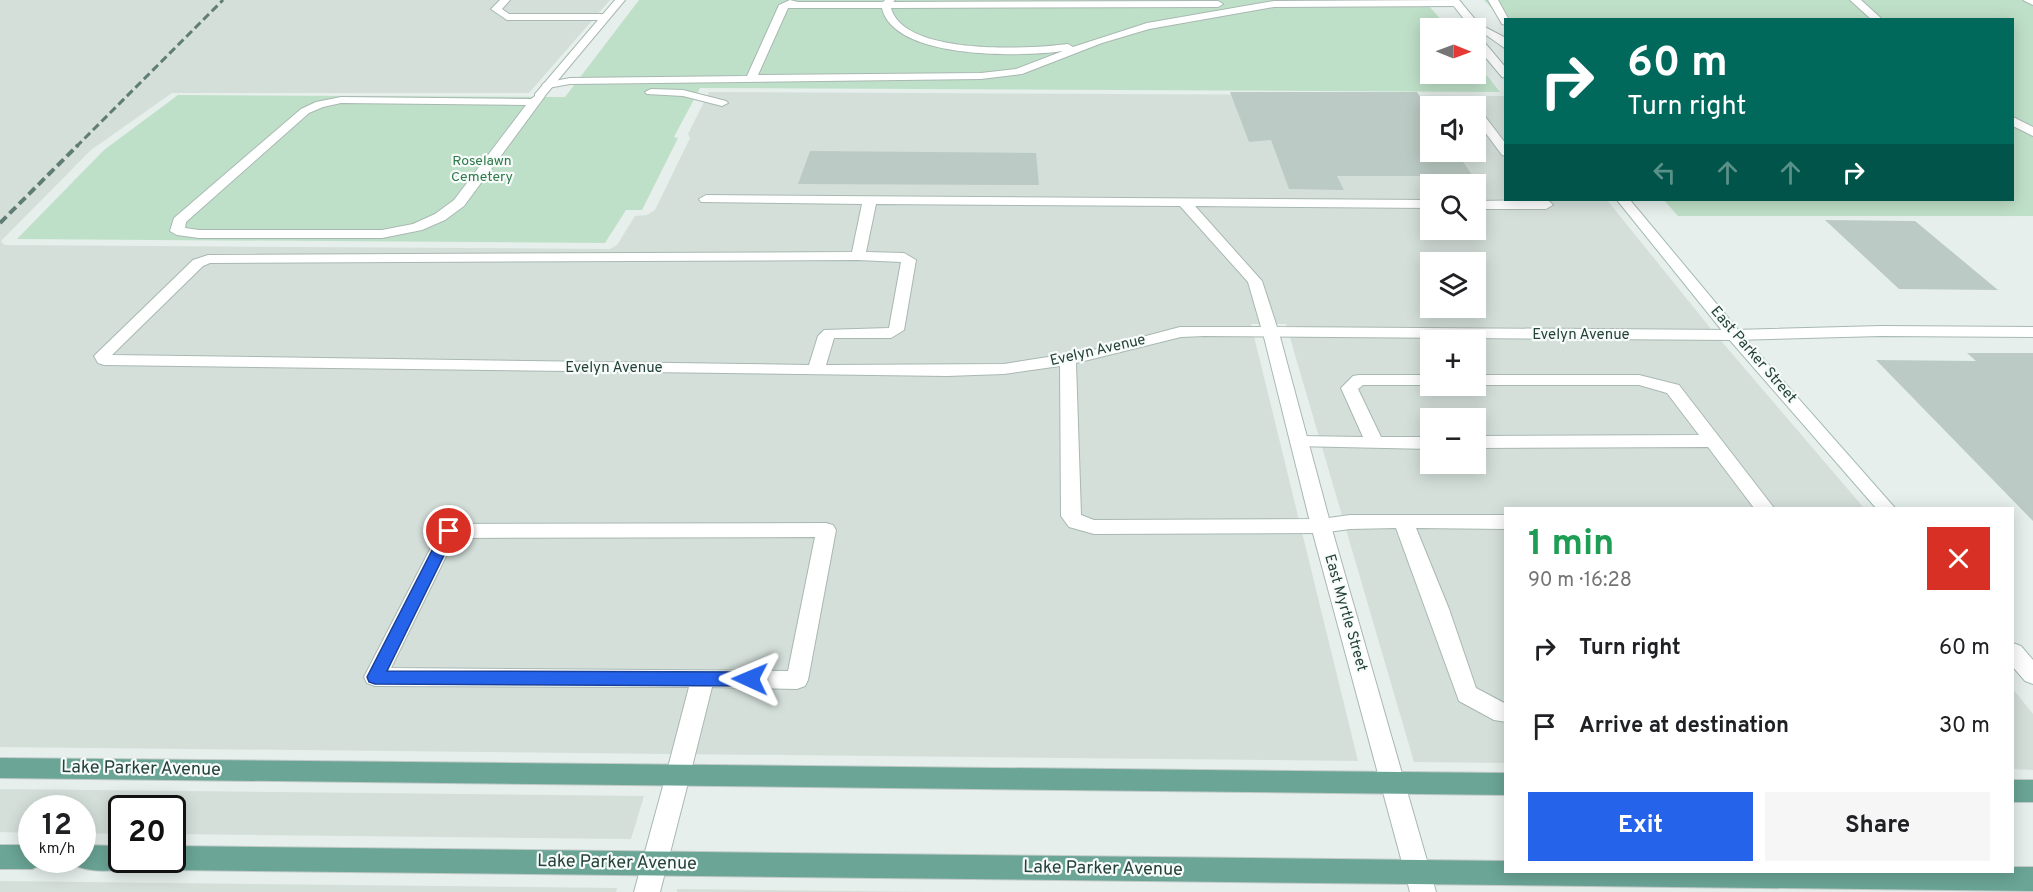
<!DOCTYPE html>
<html lang="en">
<head>
<meta charset="utf-8">
<style>
	:root { --surface:#fff; --page:#f6f6f6; --text:#202124; --muted:#757577; --accent:#2563eb }
	body { margin:0; font-family:Overpass,sans-serif; background:var(--page); color:var(--text); height:100vh; display:flex; flex-direction:column; font-size:22px; white-space:nowrap }
	* { box-sizing:border-box; margin:0 }
	p { font-size:20px; color:var(--muted) }
	.icon { flex:none; width:33px; height:33px; fill:none; stroke:currentColor; stroke-width:2; stroke-linecap:round; stroke-linejoin:round }
	.map { position:relative; flex:1; overflow:hidden }
	.sheet { position:absolute; left:1504px; top:507px; width:510px; height:366px; display:flex; flex-direction:column; background:var(--surface); border-radius:0px; box-shadow:0 3px 15px #0003 }
	.sheet>* { flex:none }
	.guide { position:absolute; left:1504px; top:18px; width:510px; height:183px; border-radius:0px; box-shadow:0 3px 15px #0003; background:#00695c; color:#fff; overflow:hidden }
	.needle { width:39px; rotate:91deg }
	.tools { position:absolute; left:1420px; top:18px; display:grid; gap:12px }
	.tools a { display:grid; place-items:center; width:66px; height:66px; border-radius:0px; background:var(--surface); box-shadow:0 3px 15px #0003; font-size:30px }
	.speed { position:absolute; left:18px; top:795px; display:flex; gap:12px; font-size:30px; font-weight:700; text-align:center }
	.speed>* { display:grid; place-content:center; width:78px; height:78px; border-radius:50%; background:var(--surface); box-shadow:0 3px 15px #0003; line-height:1 }
	.speed small { font-size:15px; font-weight:400 }
	.speed .limit { border:3px solid #111; border-radius:9px; background:#fff; color:#111 }
	.pin { position:absolute; display:grid; place-items:center; width:51px; height:51px; color:#fff; margin:-26px; border:3px solid #fff; border-radius:50%; box-shadow:0 2px 6px #0007 }
	.me { position:absolute; width:66px; margin:-33px; rotate:271deg; stroke-linejoin:round; filter:drop-shadow(0 0 4px #0008) }
	.turn { display:flex; align-items:center; gap:21px; height:126px; padding:0 24px; font-size:27px }
	.turn .icon { width:78px; height:78px; stroke-width:2.5 }
	.turn b { display:block; font-size:42px; line-height:51px }
	.lanes { display:flex; align-items:center; height:57px; padding:0 24px; background:#0003; justify-content:center; gap:30px; direction:ltr }
	.lanes .off { opacity:.35 }
	.round { display:grid; place-items:center; flex:none; width:63px; height:63px; border-radius:0px; background:var(--page) }
	.headline { display:flex; align-items:center; justify-content:space-between; height:102px; padding:0 24px }
	h1 { font-size:36px; font-weight:700; line-height:45px; color:#1e9e55 }
	.button { display:flex; gap:12px; margin-top:auto; padding:12px 24px }
	.button a { flex:1; height:69px; border-radius:0px; background:var(--accent); color:#fff; font-size:24px; font-weight:700; line-height:69px; text-align:center }
	.button a+a { background:var(--page); color:var(--text) }
	ul { padding:0; list-style:none }
	li { display:flex; align-items:center; gap:18px; height:78px; padding:0 24px }
	li div { flex:1 }
	li b { display:block; font-size:22px }
	li em { font-style:normal }
	.map>svg:first-child { display:block }
	.built { fill:#d4dfda; fill-rule:evenodd }
	.green { fill:#bfe0c8 }
	.building { fill:#bbcac4 }
	.lines { fill:none; stroke-linecap:round; stroke-linejoin:round }
	.lane-casing { stroke:#a8b8b2; stroke-width:2 }
	.street-casing { stroke:#a8b8b2; stroke-width:2 }
	.secondary-casing { stroke:#a4bbb3; stroke-width:2 }
	.primary-casing { stroke:#c2cac8; stroke-width:2 }
	.lane { fill:#fff; fill-rule:evenodd }
	.street { fill:#fff; fill-rule:evenodd }
	.secondary { fill:#fff; fill-rule:evenodd }
	.primary { fill:#6aa596; fill-rule:evenodd }
	.rail-far1 { stroke:#5f7d75; stroke-width:3; stroke-dasharray:8 4; stroke-linecap:butt }
	.rail { stroke:#5f7d75; stroke-width:4; stroke-dasharray:9 4.5; stroke-linecap:butt }
	.route { fill:#2563eb; stroke:#184099; stroke-width:1.5 }
	.labels { text-anchor:middle; dominant-baseline:central; stroke-width:4.5; stroke-linejoin:round; paint-order:stroke }
	.far-park-label { font-size:14px; fill:#2d7a4b; stroke:#f7fbf9 }
	.street-label { font-size:15px; fill:#24423a; stroke:#f7fbf9 }
	.near-street-label { font-size:18px; fill:#24423a; stroke:#f7fbf9 }
</style>
</head>
<body>
<div class="map">
<svg width="2033" height="892" viewBox="0 0 2033 892">
	<rect width="100%" height="100%" fill="#e6efeb"/>
	<!-- built -->
	<path class="built" d="M 0,0 L 610,0 L 529,93 L 172,93 L 91,150 L 2,240 L 1,242 L 5,245 L 610,249 L 617,245 L 635,216 L 647,215 L 655,210 L 690,138 L 688,134 L 709,92 L 1506,96 L 1506,200 L 1607,200 L 1716,335 L 1864,508 L 1506,508 L 1506,763 L 1414,762 L 1286,324 L 1251,324 L 1358,761 L 0,747 ZM 1431,106 L 1476,106 L 1476,152 L 1431,152 ZM 1431,184 L 1476,184 L 1476,230 L 1431,230 ZM 1431,262 L 1476,262 L 1476,308 L 1431,308 ZM 1431,340 L 1476,340 L 1476,386 L 1431,386 ZM 1431,418 L 1476,418 L 1476,464 L 1431,464 Z
		M 2013,689 L 2033,714 L 2033,770 L 2013,769 Z
		M 0,789 L 644,796 L 631,839 L 173,834 L 172,808 L 122,808 L 121,834 L 83,833 L 82,808 L 32,808 L 31,833 L 0,832 Z
		M 0,881 L 617,888 L 616,892 L 0,892 Z
		M 677,889 L 931,892 L 677,892 Z"/>
	<!-- green -->
	<path class="green" d="M 639,0 L 1424,0 L 1448,28 L 1431,28 L 1431,74 L 1476,74 L 1476,62 L 1500,92 L 700,88 L 674,137 L 678,138 L 642,210 L 626,210 L 605,243 L 17,239 L 104,150 L 178,95 L 565,97 Z
		M 1484,0 L 2033,0 L 2033,216 L 1678,216 L 1664,200 L 2013,200 L 2013,20 L 1506,20 L 1506,24 Z"/>
	<!-- building -->
	<path class="building" d="M 1230,92 L 1417,92 L 1431,114 L 1431,152 L 1456,152 L 1473,176 L 1337,176 L 1344,190 L 1289,189 L 1271,140 L 1249,142 Z
		M 810,151 L 1036,153 L 1039,185 L 798,184 Z
		M 1825,220 L 1915,221 L 1998,290 L 1899,289 Z
		M 1967,353 L 2033,353 L 2033,521 L 1876,360 L 1976,361 Z"/>
	<g class="lines">
		<!-- lane casing -->
		<g class="lane-casing">
			<path id="lane" d="M 500,0 L 510,0 L 502,9 L 509,14 L 605,14 L 610,17 L 605,20 L 507,20 L 491,9 Z
				M 790,0 L 798,2 L 883,2 L 885,0 L 895,0 L 893,2 L 1218,1 L 1223,4 L 1218,7 L 891,8 C 904,56 1030,49 1068,44 L 1073,47 L 1147,23 L 1274,1 L 1457,0 L 1462,3 L 1457,6 L 1274,7 L 1149,29 L 1102,43 L 1022,74 L 981,79 L 570,84 L 548,88 L 542,85 L 544,83 L 570,78 L 747,76 L 779,5 ZM 788,8 L 882,8 C 894,60 1022,57 1063,51 L 1016,69 L 981,73 L 758,75 Z
				M 1488,0 L 1498,0 L 1509,20 L 1506,20 L 1506,25 L 1502,24 Z
				M 1850,0 L 1861,0 L 1883,20 L 1872,20 Z
				M 2023,0 L 2033,0 L 2033,5 Z
				M 651,89 L 683,90 L 726,101 L 728,103 L 722,106 L 683,96 L 647,94 L 645,92 Z
				M 539,93 L 545,96 L 464,206 L 445,220 L 422,230 L 382,238 L 199,238 L 177,235 L 170,231 L 174,218 L 301,109 L 316,102 L 341,97 L 531,99 ZM 341,103 L 526,105 L 454,200 L 435,214 L 413,224 L 382,230 L 199,230 L 185,228 L 186,222 L 309,113 L 323,107 Z
				M 1476,109 L 1480,110 L 1506,144 L 1506,156 L 1502,155 L 1476,120 Z
				M 2013,117 L 2033,127 L 2033,136 L 2013,126 Z
				M 706,195 L 1431,200 L 1431,208 L 1195,206 L 1262,281 L 1277,327 L 1734,330 L 1881,326 L 2033,327 L 2033,337 L 1881,336 L 1734,340 L 1204,336 L 1181,337 L 1076,363 L 1081,515 L 1094,520 L 1321,519 L 1350,515 L 1506,515 L 1506,529 L 1416,528 L 1449,609 L 1476,688 L 1506,704 L 1506,722 L 1494,720 L 1459,701 L 1396,528 L 1350,529 L 1321,533 L 1094,534 L 1069,527 L 1061,516 L 1060,366 L 1004,374 L 947,376 L 104,365 L 98,363 L 94,356 L 193,260 L 208,255 L 852,252 L 862,204 L 701,202 L 699,199 ZM 876,204 L 1180,206 L 1248,282 L 1261,327 L 1180,327 L 1093,350 L 1004,364 L 826,365 L 834,338 L 891,338 L 904,330 L 916,260 L 904,253 L 866,252 ZM 858,260 L 901,262 L 889,328 L 824,330 L 818,336 L 809,365 L 112,355 L 203,266 L 210,263 Z
				M 1535,200 L 1548,200 L 1553,205 L 1546,209 L 1476,209 L 1476,201 Z
				M 1359,375 L 1431,375 L 1431,385 L 1363,385 L 1358,389 L 1381,437 L 1431,437 L 1431,449 L 1294,446 L 1291,442 L 1294,438 L 1300,436 L 1363,437 L 1341,388 L 1353,376 Z
				M 1476,375 L 1639,375 L 1679,385 L 1774,508 L 1754,508 L 1708,447 L 1476,448 L 1476,436 L 1699,435 L 1667,393 L 1639,385 L 1476,385 Z
				M 826,523 L 833,525 L 836,530 L 808,680 L 805,686 L 797,689 L 712,687 L 690,775 L 687,782 L 678,785 L 669,782 L 666,775 L 689,687 L 375,686 L 367,683 L 364,677 L 442,526 L 449,524 ZM 815,537 L 788,671 L 391,668 L 455,538 Z"/>
		</g>
		<!-- street casing -->
		<g class="street-casing">
			<path id="street" d="M 615,0 L 625,0 L 543,98 L 535,98 L 535,94 Z
				M 1271,328 L 1279,333 L 1331,526 L 1436,892 L 1410,892 L 1311,526 L 1263,333 Z
				M 678,765 L 687,768 L 690,775 L 660,892 L 634,892 L 666,775 L 669,768 Z"/>
		</g>
		<!-- secondary casing -->
		<g class="secondary-casing">
			<path id="secondary" d="M 1449,0 L 1459,0 L 1479,24 L 1504,37 L 1506,40 L 1506,49 L 1476,28 L 1471,28 Z
				M 1476,36 L 1480,37 L 1506,68 L 1506,78 L 1502,77 L 1476,46 Z
				M 1617,200 L 1630,200 L 1740,332 L 1895,508 L 1876,508 L 1728,338 Z
				M 2013,643 L 2021,646 L 2033,660 L 2033,684 L 2025,681 L 2013,667 Z"/>
		</g>
		<!-- primary casing -->
		<g class="primary-casing">
			<path id="primary" d="M 0,758 L 1506,773 L 1506,795 L 0,778 Z
				M 2013,780 L 2033,780 L 2033,802 L 2013,802 Z
				M 0,845 L 32,845 L 32,860 L 44,860 L 41,865 L 32,869 L 0,869 Z
				M 82,845 L 122,846 L 122,860 L 134,860 L 131,866 C 115,873 89,872 73,865 L 70,860 L 82,860 Z
				M 172,846 L 1506,861 L 1506,872 L 2013,872 L 2013,867 L 2033,867 L 2033,891 L 172,870 L 163,866 L 160,860 L 172,860 Z"/>
		</g>
		<!-- lane -->
		<use href="#lane" class="lane"/>
		<!-- street -->
		<use href="#street" class="street"/>
		<!-- secondary -->
		<use href="#secondary" class="secondary"/>
		<!-- primary -->
		<use href="#primary" class="primary"/>
		<!-- rail-far1 -->
		<path class="rail-far1" d="M 76,147 L 223,0"/>
		<!-- rail -->
		<path class="rail" d="M 0,223 L 78,145"/>
	</g>
	<!-- route -->
	<path class="route" d="M 449,525 L 456,531 L 387,671 L 750,672 L 756,674 L 758,679 L 756,684 L 750,686 L 375,684 L 369,682 L 367,677 L 442,531 Z"/>
	<g class="labels">
		<!-- far-park labels -->
		<g class="far-park-label">
			<text x="482" y="161">Roselawn<tspan x="482" dy="16">Cemetery</tspan></text>
		</g>
		<!-- street labels -->
		<g class="street-label">
			<text x="1581" y="335">Evelyn Avenue</text>
			<text transform="translate(1098 351) rotate(-13)">Evelyn Avenue</text>
			<text transform="translate(1753 355) rotate(49)">East Parker Street</text>
			<text x="614" y="368">Evelyn Avenue</text>
			<text transform="translate(1345 613) rotate(74)">East Myrtle Street</text>
		</g>
		<!-- near-street labels -->
		<g class="near-street-label">
			<text transform="translate(141 769) rotate(1)">Lake Parker Avenue</text>
			<text transform="translate(617 863) rotate(1)">Lake Parker Avenue</text>
			<text transform="translate(1103 869) rotate(1)">Lake Parker Avenue</text>
		</g>
	</g>
</svg>
<div class="tools">
<a><svg class="needle" viewBox="-14 -14 28 28"><path d="M0-13l5 13h-10z" fill="#e53935"/><path d="M0 13l5-13h-10z" fill="#757577"/></svg></a>
<a><svg class="icon" aria-label="sound" viewBox="0 0 24 24"><path d="M4 9h4l5-4v14l-5-4H4zM17 9q2 3 0 6"/></svg></a>
<a><svg class="icon" aria-label="search" viewBox="0 0 24 24"><circle cx="10" cy="10" r="6"/><path d="M15 15l6 6"/></svg></a>
<a><svg class="icon" aria-label="layers" viewBox="0 0 24 24"><path d="M12 4l9 5-9 5-9-5zM3 14l9 5 9-5"/></svg></a>
<a>+</a>
<a>−</a>
</div>
<div class="speed"><div>12<small>km/h</small></div><div class="limit">20</div></div>
<div class="pin" style="left:449px;top:531px;background:#d93025"><svg class="icon" aria-label="arrive" viewBox="0 0 24 24"><path d="M6 21V4h12l-3 4 3 4H6"/></svg></div>
<svg class="me" style="left:750px;top:679px" viewBox="-20 -20 40 40"><path d="M0-17L14 15 0 8-14 15z" fill="#2563eb" stroke="#fff" stroke-width="4"/></svg>
<div class="guide">
<div class="turn"><svg class="icon" aria-label="right" viewBox="0 0 24 24"><path d="M7 20v-9h11M14 6l5 5-5 5"/></svg><div><b>60 m</b>Turn right</div></div>
<div class="lanes"><svg class="icon off" aria-label="left" viewBox="0 0 24 24"><path d="M17 20v-9H6M10 6l-5 5 5 5"/></svg><svg class="icon off" aria-label="ahead" viewBox="0 0 24 24"><path d="M12 20V5M6 11l6-6 6 6"/></svg><svg class="icon off" aria-label="ahead" viewBox="0 0 24 24"><path d="M12 20V5M6 11l6-6 6 6"/></svg><svg class="icon" aria-label="right" viewBox="0 0 24 24"><path d="M7 20v-9h11M14 6l5 5-5 5"/></svg></div>
</div>
<section class="sheet">
<div class="headline"><div><h1>1 min</h1><p>90 m · 16:28</p></div><a class="round" style="background:#d93025;color:#fff"><svg class="icon" aria-label="close" viewBox="0 0 24 24"><path d="M6 6l12 12M18 6L6 18"/></svg></a></div>
<ul>
<li><svg class="icon" aria-label="right" viewBox="0 0 24 24"><path d="M7 20v-9h11M14 6l5 5-5 5"/></svg><div><b>Turn right</b></div><em>60 m</em></li>
<li><svg class="icon" aria-label="arrive" viewBox="0 0 24 24"><path d="M6 21V4h12l-3 4 3 4H6"/></svg><div><b>Arrive at destination</b></div><em>30 m</em></li>
</ul>
<div class="button"><a>Exit</a><a>Share</a></div>
</section>
</div>
</body>
</html>
